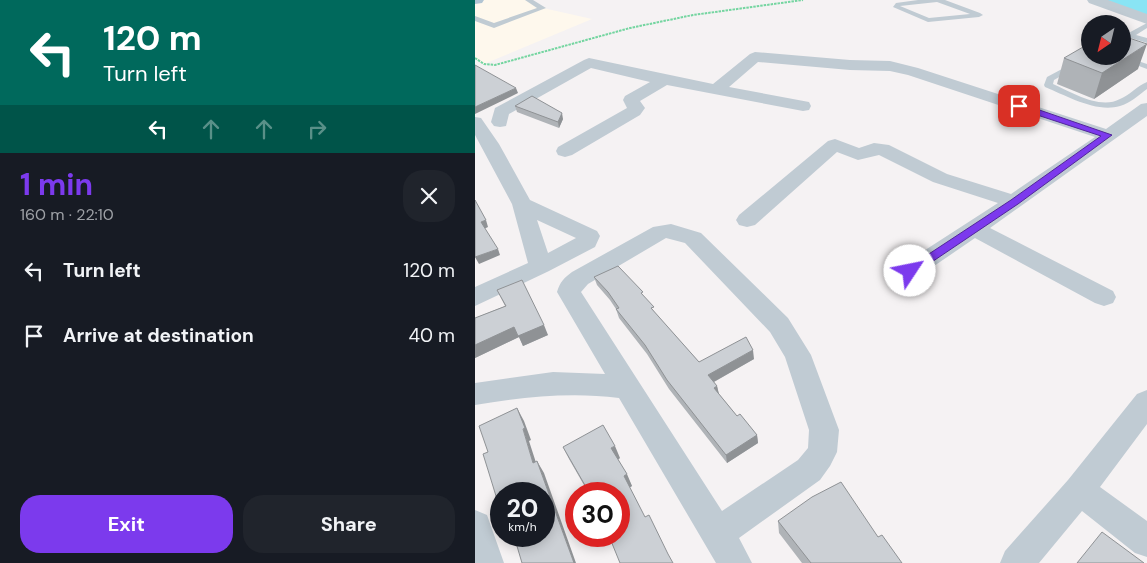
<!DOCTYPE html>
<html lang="en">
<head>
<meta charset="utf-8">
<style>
	:root { --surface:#171b24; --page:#20242c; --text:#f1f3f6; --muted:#9ea1a6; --accent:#7c3aed }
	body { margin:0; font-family:"DM Sans",sans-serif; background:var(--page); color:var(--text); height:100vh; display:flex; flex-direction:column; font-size:19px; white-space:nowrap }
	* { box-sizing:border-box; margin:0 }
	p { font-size:16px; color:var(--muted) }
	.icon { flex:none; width:28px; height:28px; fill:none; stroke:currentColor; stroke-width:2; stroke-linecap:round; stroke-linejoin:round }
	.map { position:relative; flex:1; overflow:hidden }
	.details { display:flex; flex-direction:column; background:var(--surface); width:475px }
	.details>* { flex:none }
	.banner { background:#00695c; color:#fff; overflow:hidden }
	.needle { width:32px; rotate:215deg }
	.buttons { position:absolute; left:606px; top:15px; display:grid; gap:10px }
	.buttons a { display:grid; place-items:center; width:50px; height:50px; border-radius:50%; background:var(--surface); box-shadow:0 2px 12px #0003; font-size:25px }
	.speed { position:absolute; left:15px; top:482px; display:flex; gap:10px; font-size:25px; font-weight:700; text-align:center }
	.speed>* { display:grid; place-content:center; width:65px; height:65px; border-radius:50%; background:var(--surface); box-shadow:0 2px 12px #0003; line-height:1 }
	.speed small { font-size:12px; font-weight:400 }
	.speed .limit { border:8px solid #d22; background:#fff; color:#111 }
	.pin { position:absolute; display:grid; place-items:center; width:42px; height:42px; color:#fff; margin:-21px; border-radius:10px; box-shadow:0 2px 8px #0006 }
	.me { position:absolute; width:55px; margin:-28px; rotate:56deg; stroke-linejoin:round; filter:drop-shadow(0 0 4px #0008) }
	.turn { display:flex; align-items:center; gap:18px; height:105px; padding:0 20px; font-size:22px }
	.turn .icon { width:65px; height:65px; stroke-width:2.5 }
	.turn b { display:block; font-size:35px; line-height:42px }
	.lanes { display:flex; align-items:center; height:48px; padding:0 20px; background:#0003; justify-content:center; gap:25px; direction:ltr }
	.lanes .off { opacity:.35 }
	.round { display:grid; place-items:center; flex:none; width:52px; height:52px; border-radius:20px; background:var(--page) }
	.headline { display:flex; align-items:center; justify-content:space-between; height:85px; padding:0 20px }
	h1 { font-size:30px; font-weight:700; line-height:38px; color:var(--accent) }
	.button { display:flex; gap:10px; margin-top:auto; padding:10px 20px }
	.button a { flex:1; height:58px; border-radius:20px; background:var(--accent); color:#fff; font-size:20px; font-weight:700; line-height:58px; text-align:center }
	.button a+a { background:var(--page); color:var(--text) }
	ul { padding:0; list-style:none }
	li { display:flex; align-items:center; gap:15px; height:65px; padding:0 20px }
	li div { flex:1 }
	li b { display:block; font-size:19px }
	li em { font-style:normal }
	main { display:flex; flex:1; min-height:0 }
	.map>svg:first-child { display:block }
	.commercial { fill:#fef8ed }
	.water { fill:#89e4f4 }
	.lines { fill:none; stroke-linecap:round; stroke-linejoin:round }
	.path { stroke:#74d5a0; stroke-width:2; stroke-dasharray:2.5 1; stroke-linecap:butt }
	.service { fill:#c0cbd3; fill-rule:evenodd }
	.minor { fill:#c0cbd3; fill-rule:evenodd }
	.tertiary { fill:#c0cbd3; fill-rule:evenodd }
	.primary { fill:#b1c4d3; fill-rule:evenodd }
	.wall { fill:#afb3b7 }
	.shaded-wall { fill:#8f9295 }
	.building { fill:#ccd0d5; stroke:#8f9295 }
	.route { fill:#7c3aed; stroke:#51269a }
</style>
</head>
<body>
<main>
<section class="details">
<div class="banner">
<div class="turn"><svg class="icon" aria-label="left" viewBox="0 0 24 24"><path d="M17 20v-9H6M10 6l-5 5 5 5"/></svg><div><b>120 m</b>Turn left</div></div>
<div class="lanes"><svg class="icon" aria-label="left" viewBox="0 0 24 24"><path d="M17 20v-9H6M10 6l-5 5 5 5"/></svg><svg class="icon off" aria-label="ahead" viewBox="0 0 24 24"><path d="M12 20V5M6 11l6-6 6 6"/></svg><svg class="icon off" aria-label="ahead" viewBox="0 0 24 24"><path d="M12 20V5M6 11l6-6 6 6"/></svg><svg class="icon off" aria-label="right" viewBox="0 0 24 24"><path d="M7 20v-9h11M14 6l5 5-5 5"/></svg></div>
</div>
<div class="headline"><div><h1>1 min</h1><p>160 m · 22:10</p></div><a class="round"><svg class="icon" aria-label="close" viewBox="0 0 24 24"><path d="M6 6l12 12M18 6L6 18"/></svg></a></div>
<ul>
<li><svg class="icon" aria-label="left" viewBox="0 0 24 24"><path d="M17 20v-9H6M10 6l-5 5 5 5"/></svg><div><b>Turn left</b></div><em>120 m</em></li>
<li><svg class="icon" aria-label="arrive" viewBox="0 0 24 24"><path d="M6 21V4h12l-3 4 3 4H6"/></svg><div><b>Arrive at destination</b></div><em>40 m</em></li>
</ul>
<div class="button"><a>Exit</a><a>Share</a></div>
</section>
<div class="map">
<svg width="672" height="563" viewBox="0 0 672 563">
	<rect width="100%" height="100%" fill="#f5f2f3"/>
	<!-- commercial -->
	<path class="commercial" d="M 0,0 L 53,0 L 68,8 L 117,19 L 9,64 L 0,58 Z"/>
	<!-- water -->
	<path class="water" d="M 619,0 L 672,0 L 672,19 Z"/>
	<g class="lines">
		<!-- path -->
		<path class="path" d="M 0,58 L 9,64 L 20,65 L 155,28 L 218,15 L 328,0"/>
		<!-- service -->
		<path class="service" d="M 50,0 L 58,0 L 71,8 L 19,28 L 0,21 L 0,16 L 19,23 L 62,8 Z
			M 443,0 L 470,0 L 505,13 L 508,15 L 504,17 L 453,22 L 418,7 L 421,3 ZM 462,2 L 495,14 L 454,18 L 425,6 Z
			M 672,23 L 672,28 L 661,35 L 672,38 L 672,43 L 656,38 L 648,41 L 648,36 Z
			M 615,54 L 615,56 L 621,56 L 579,80 L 578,84 C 596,92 625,110 645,99 C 655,95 662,86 672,82 L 672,89 C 664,95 655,103 645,106 C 621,113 592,96 570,87 L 569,85 L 572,77 Z
			M 637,56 L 648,56 L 672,64 L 672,69 Z"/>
		<!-- minor -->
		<path class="minor" d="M 280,52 L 375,60 L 415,61 L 443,68 L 631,129 L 666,104 L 672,103 L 672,116 L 515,228 L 638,291 L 641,297 L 638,303 L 629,306 L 620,303 L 500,238 L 443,277 L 435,279 L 427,277 L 423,271 L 427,265 L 523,203 L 458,182 L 404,155 L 383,160 L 362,152 L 280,225 L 272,227 L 264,225 L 261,220 L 264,215 L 353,141 L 360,139 L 384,148 L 399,143 L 414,145 L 472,174 L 536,194 L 620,137 L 433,75 L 415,71 L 375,70 L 283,62 L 254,87 L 334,102 L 336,106 L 334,110 L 328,111 L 192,85 L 165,101 L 170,108 L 165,115 L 97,155 L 90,157 L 83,155 L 81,151 L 83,147 L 152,108 L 148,100 L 150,96 L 175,82 L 116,68 L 34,114 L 31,126 L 25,127 L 19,126 L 16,122 L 20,108 L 109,60 L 114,58 L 238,84 L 275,54 Z
			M 0,117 L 6,118 L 24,144 L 55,200 L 122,231 L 125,236 L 120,247 L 74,271 L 0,306 L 0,287 L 53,263 L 37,204 L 0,135 ZM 62,220 L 101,238 L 73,253 Z
			M 196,224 L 226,233 L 313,318 L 336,355 L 364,430 L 362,452 L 355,466 L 345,480 L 264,538 L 277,563 L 241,563 L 144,398 C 95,392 49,397 0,405 L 0,383 L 78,372 L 130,374 L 82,292 C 85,282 89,278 97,272 L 178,227 ZM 191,238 L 210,243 L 295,332 L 310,357 L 334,430 L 333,448 L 323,460 L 247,511 L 106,292 L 113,284 Z
			M 672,390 L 672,424 L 625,487 L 672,521 L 672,557 L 660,553 L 607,511 L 564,563 L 525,563 L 530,551 L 593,480 L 662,394 Z
			M 0,510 L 12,515 L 29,563 L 0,563 Z"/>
		<!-- tertiary -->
		<path class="tertiary" d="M 612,0 L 633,0 L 672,14 L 672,24 L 614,3 Z"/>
		<!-- primary -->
		<path class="primary" d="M 0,0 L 9,0 L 7,3 L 0,4 Z"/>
	</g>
	<!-- wall -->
	<path class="wall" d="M 589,58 L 663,69 L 619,99 L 582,84 Z
		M 40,106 L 88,119 L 84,128 L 42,112 Z
		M 119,277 L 169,297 L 180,313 L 224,362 L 279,359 L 239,382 L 242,386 L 244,394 L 262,416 L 282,435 L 283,443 L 252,463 L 194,389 L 172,354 L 144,318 L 141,309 L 135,300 L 122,285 Z
		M 22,290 L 73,335 L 48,346 L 44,337 L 0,358 L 0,318 L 30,306 Z
		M 88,447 L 145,458 L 143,459 L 157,486 L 155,487 L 136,540 L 133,542 L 144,494 L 114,494 L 94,459 Z
		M 303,521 L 403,537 L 427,563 L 327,563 L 304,533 Z"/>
	<!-- shaded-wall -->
	<path class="shaded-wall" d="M 672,44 L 663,69 L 619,99 L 627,73 Z
		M 41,88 L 43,93 L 0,114 L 0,107 Z
		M 87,113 L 88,119 L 84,128 L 83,122 Z
		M 11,220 L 13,227 L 9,229 L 6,222 Z
		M 23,249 L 25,255 L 4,264 L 0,257 Z
		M 69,325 L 73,335 L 48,346 L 44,337 L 0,358 L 0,345 L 39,327 Z
		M 278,350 L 279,359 L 235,384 L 233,375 Z
		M 242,386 L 244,395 L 239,388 Z
		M 42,408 L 49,421 L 56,440 L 54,441 L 65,475 L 58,463 Z
		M 282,435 L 283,443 L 252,463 L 251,455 Z
		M 140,446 L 145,458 L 141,461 L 136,448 Z
		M 62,461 L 69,473 L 101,563 L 99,563 Z
		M 152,474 L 157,486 L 154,488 L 149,476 Z
		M 130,536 L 134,536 L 136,540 L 133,542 Z"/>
	<!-- building -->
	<path class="building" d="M 648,36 L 672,44 L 627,73 L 589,58 L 615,43 L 615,56 L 648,56 Z
		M 0,65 L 41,88 L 0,107 Z
		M 57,96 L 87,113 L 83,122 L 40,106 Z
		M 0,200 L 11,220 L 6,222 L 23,249 L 0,257 Z
		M 143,266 L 168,292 L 166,293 L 179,307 L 176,308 L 224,362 L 271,337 L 278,350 L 233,375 L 242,386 L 239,388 L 262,416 L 265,414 L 282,435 L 251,455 L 192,380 L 170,345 L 141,309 L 144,308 L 133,292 L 119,277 Z
		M 47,280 L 69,325 L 43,336 L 39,327 L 0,345 L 0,318 L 31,306 L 22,290 Z
		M 42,408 L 50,428 L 48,429 L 58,463 L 62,461 L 99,563 L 47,563 L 39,536 L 69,536 L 69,494 L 26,494 L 26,508 L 25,509 L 13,470 L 8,454 L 13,452 L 4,426 Z
		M 128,425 L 140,446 L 136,448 L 152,474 L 149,476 L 170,517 L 174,515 L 193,554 L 198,563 L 145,563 L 134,536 L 144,536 L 144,494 L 115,494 L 88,447 Z
		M 366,482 L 403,537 L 407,535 L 427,563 L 336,563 L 303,521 L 337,497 Z
		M 627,532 L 669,563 L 602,563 Z"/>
	<!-- route -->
	<path class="route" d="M 541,104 L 547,104 L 637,135 L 543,204 L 439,274 L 431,274 L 430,271 L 431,269 L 536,200 L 626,136 L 541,108 Z"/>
</svg>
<div class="buttons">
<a><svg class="needle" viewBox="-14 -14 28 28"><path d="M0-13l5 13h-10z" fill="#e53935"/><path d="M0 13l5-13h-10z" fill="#9ea1a6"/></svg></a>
</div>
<div class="speed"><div>20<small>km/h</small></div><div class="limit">30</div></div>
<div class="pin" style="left:544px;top:106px;background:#d93025"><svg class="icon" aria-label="arrive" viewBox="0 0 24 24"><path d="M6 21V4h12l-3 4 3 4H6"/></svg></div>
<svg class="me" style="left:435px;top:271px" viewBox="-20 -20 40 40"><circle r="19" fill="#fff"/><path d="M0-13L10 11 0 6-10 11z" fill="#7c3aed"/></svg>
</div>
</main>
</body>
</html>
